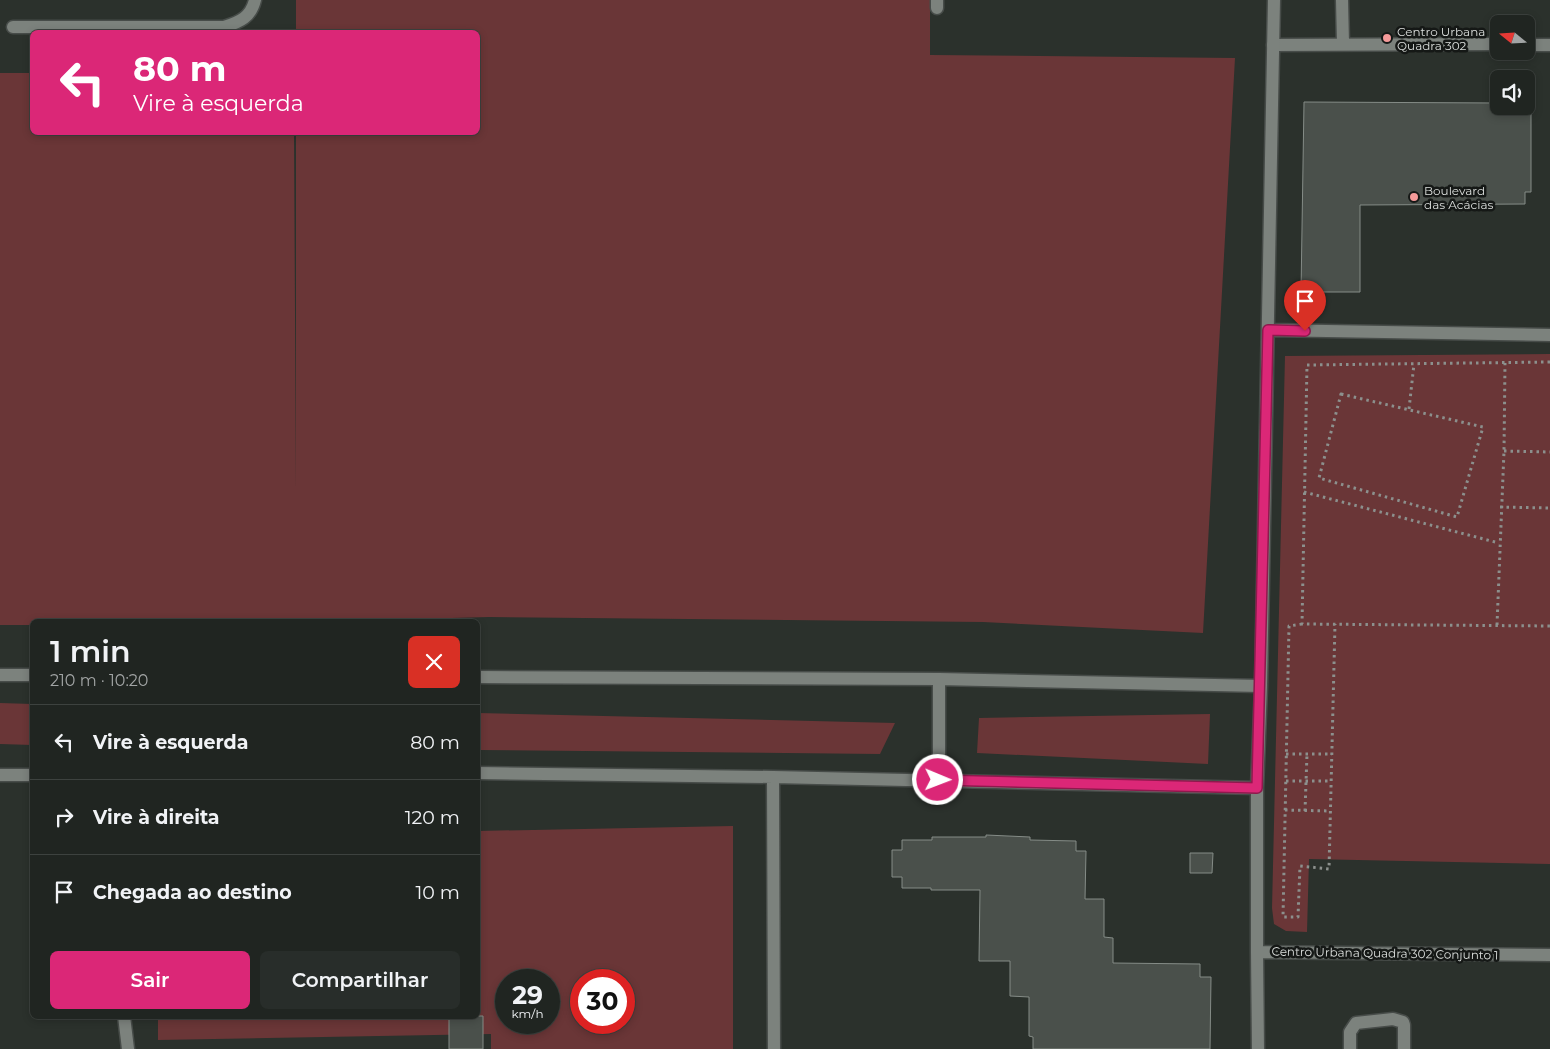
<!DOCTYPE html>
<html lang="pt">
<head>
<meta charset="utf-8">
<style>
	:root { --surface:#202521; --page:#282d2a; --text:#f1f3f6; --muted:#a2a5a5; --line:#3d423f; --accent:#db2777 }
	body { margin:0; font-family:Montserrat,sans-serif; background:var(--page); color:var(--text); height:100vh; display:flex; flex-direction:column; font-size:19px; white-space:nowrap }
	* { box-sizing:border-box; margin:0 }
	p { font-size:16px; color:var(--muted) }
	.icon { flex:none; width:28px; height:28px; fill:none; stroke:currentColor; stroke-width:2; stroke-linecap:round; stroke-linejoin:round }
	.map { position:relative; flex:1; overflow:hidden }
	.side { position:absolute; left:30px; top:619px; width:450px; height:400px; display:flex; flex-direction:column; background:var(--surface); border-radius:8px; box-shadow:0 2px 8px #0003,0 0 0 1px var(--line) }
	.side>* { flex:none }
	.top-card { position:absolute; left:30px; top:30px; width:450px; height:105px; border-radius:8px; box-shadow:0 2px 8px #0003,0 0 0 1px var(--line); background:#db2777; color:#fff; overflow:hidden }
	.needle { width:32px; rotate:288deg }
	.fabs { position:absolute; left:1490px; top:15px; display:grid; gap:10px }
	.fabs a { display:grid; place-items:center; width:45px; height:45px; border-radius:8px; background:var(--surface); box-shadow:0 2px 8px #0003,0 0 0 1px var(--line); font-size:25px }
	.speed { position:absolute; left:495px; top:969px; display:flex; gap:10px; font-size:25px; font-weight:700; text-align:center }
	.speed>* { display:grid; place-content:center; width:65px; height:65px; border-radius:50%; background:var(--surface); box-shadow:0 2px 8px #0003,0 0 0 1px var(--line); line-height:1 }
	.speed small { font-size:12px; font-weight:400 }
	.speed .limit { border:8px solid #d22; background:#fff; color:#111 }
	.pin { position:absolute; display:grid; place-items:center; width:42px; height:42px; color:#fff; margin:-51px -21px; border-radius:50% 50% 50% 0; rotate:-45deg; box-shadow:0 0 5px #0007 }
	.pin .icon { rotate:45deg }
	.me { position:absolute; width:55px; margin:-28px; rotate:91deg; stroke-linejoin:round; filter:drop-shadow(0 0 4px #0008) }
	.turn { display:flex; align-items:center; gap:18px; height:105px; padding:0 20px; font-size:22px }
	.turn .icon { width:65px; height:65px; stroke-width:2.5 }
	.turn b { display:block; font-size:35px; line-height:42px }
	.round { display:grid; place-items:center; flex:none; width:52px; height:52px; border-radius:8px; background:var(--page) }
	.summary { display:flex; align-items:center; justify-content:space-between; height:85px; padding:0 20px }
	h1 { font-size:30px; font-weight:600; line-height:38px }
	.action { display:flex; gap:10px; margin-top:auto; padding:10px 20px }
	.action a { flex:1; height:58px; border-radius:8px; background:var(--accent); color:#fff; font-size:20px; font-weight:600; line-height:58px; text-align:center }
	.action a+a { background:var(--page); color:var(--text) }
	ul { padding:0; list-style:none }
	li { display:flex; align-items:center; gap:15px; height:75px; padding:0 20px; border-top:1px solid var(--line) }
	li div { flex:1 }
	li b { display:block; font-size:19px }
	li em { font-style:normal }
	.map>svg:first-child { display:block }
	.green { fill:#6a3637; fill-rule:evenodd }
	.building { fill:#4a504b; stroke:#858c87 }
	.lines { fill:none; stroke-linecap:round; stroke-linejoin:round }
	.lane-casing { stroke:#474c49; stroke-width:15 }
	.street-casing { stroke:#474c49; stroke-width:15 }
	.path { stroke:#8c908d; stroke-width:3; stroke-dasharray:2.5 4; stroke-linecap:butt }
	.lane { stroke:#7c827d; stroke-width:12 }
	.street { stroke:#7c827d; stroke-width:12 }
	.route-casing { stroke:#8e194d; stroke-width:12 }
	.route { stroke:#db2777; stroke-width:9 }
	.poi-dot { fill:#f59b9a; stroke:#151816; stroke-width:2 }
	.labels { text-anchor:middle; dominant-baseline:central; stroke-width:5; stroke-linejoin:round; paint-order:stroke }
	.poi-label { font-size:12px; fill:#dcdfdd; stroke:#151816; text-anchor:start }
	.street-label { font-size:12px; fill:#dcdfdd; stroke:#151816 }
</style>
</head>
<body>
<div class="map">
<svg width="1550" height="1049" viewBox="0 0 1550 1049">
	<rect width="100%" height="100%" fill="#2b312c"/>
	<!-- green -->
	<path class="green" d="M 296,0 L 930,0 L 930,55 L 1235,58 L 1203,633 L 983,622 L 489,617 L 338,621 L 32,621 L 32,625 L 0,625 L 0,73 L 32,73 L 32,132 L 294,133 L 296,489 L 296,133 L 478,132 L 478,32 L 296,32 Z
		M 1550,354 L 1550,864 L 1309,859 L 1307,932 L 1286,931 L 1274,924 L 1272,908 L 1285,356 Z
		M 0,703 L 32,704 L 32,745 L 0,744 Z
		M 478,713 L 895,723 L 880,754 L 478,750 Z
		M 1210,714 L 1208,764 L 977,753 L 979,718 Z
		M 733,826 L 733,1049 L 491,1049 L 491,1034 L 158,1040 L 158,1016 L 478,1016 L 478,831 ZM 506,980 L 549,980 L 549,1022 L 506,1022 ZM 581,980 L 624,980 L 624,1022 L 581,1022 Z"/>
	<!-- building -->
	<path class="building" d="M 1304,102 L 1499,103 L 1499,106 L 1526,106 L 1526,104 L 1531,104 L 1531,192 L 1525,192 L 1525,204 L 1360,205 L 1360,292 L 1301,292 Z
		M 986,835 L 1030,837 L 1030,840 L 1076,841 L 1076,851 L 1086,851 L 1085,899 L 1104,899 L 1104,937 L 1113,938 L 1113,963 L 1200,964 L 1200,977 L 1211,977 L 1210,1049 L 1033,1049 L 1033,1037 L 1029,1036 L 1029,997 L 1010,996 L 1010,961 L 979,961 L 980,890 L 931,890 L 931,888 L 902,888 L 902,877 L 892,877 L 892,850 L 902,850 L 902,840 L 932,840 L 932,837 L 986,837 Z
		M 1190,853 L 1213,853 L 1212,873 L 1190,873 Z
		M 449,1016 L 483,1016 L 483,1049 L 449,1049 Z"/>
	<g class="lines">
		<!-- lane casing -->
		<g class="lane-casing">
			<path id="lane" d="M 937,0 L 937,8
				M 1342,0 L 1343,43
				M 13,27 L 224,27 C 240,22 251,17 255,0
				M 1273,45 L 1499,44
				M 1526,45 L 1550,45
				M 1350,1049 L 1350,1032 L 1356,1023 L 1393,1019 L 1403,1022 L 1404,1025 L 1404,1049"/>
		</g>
		<!-- street casing -->
		<g class="street-casing">
			<path id="street" d="M 1268,330 L 1550,335
				M 0,675 L 32,675
				M 478,677 L 939,679 L 1261,686
				M 939,679 L 939,781
				M 478,773 L 773,777 L 1257,788
				M 0,775 L 32,775
				M 773,777 L 774,1049
				M 1257,952 L 1257,788 L 1261,686 L 1274,0
				M 124,1016 L 128,1049
				M 1258,1049 L 1257,952 L 1550,955"/>
		</g>
		<!-- path -->
		<path class="path" d="M 1550,362 L 1307,365 L 1302,624 L 1550,626
			M 1341,394 L 1483,427 L 1457,517 L 1319,478 Z
			M 1409,409 L 1414,364
			M 1504,451 L 1550,452
			M 1304,492 L 1499,543
			M 1500,507 L 1550,508
			M 1302,624 L 1289,626 L 1283,917 L 1298,917 L 1300,866 L 1329,869 L 1335,624
			M 1497,625 L 1504,451 L 1505,363
			M 1286,754 L 1332,754
			M 1286,781 L 1331,781
			M 1285,810 L 1330,811
			M 1305,811 L 1307,754"/>
		<!-- lane -->
		<use href="#lane" class="lane"/>
		<!-- street -->
		<use href="#street" class="street"/>
	</g>
	<g class="lines">
		<!-- route casing -->
		<g class="route-casing">
			<path id="route" d="M 938,780 L 1257,788 L 1268,330 L 1305,331"/>
		</g>
		<!-- route -->
		<use href="#route" class="route"/>
	</g>
	<!-- markers -->
	<g class="poi-dot">
		<circle cx="1387" cy="38" r="5"/>
		<circle cx="1414" cy="197" r="5"/>
	</g>
	<g class="labels">
		<!-- poi labels -->
		<g class="poi-label">
			<text x="1397" y="31">Centro Urbana<tspan x="1397" dy="14">Quadra 302</tspan></text>
			<text x="1424" y="190">Boulevard<tspan x="1424" dy="14">das Acácias</tspan></text>
		</g>
		<!-- street labels -->
		<g class="street-label">
			<text transform="translate(1385 953) rotate(1)">Centro Urbana Quadra 302 Conjunto 1</text>
		</g>
	</g>
</svg>
<div class="fabs">
<a><svg class="needle" viewBox="-14 -14 28 28"><path d="M0-13l5 13h-10z" fill="#e53935"/><path d="M0 13l5-13h-10z" fill="#a2a5a5"/></svg></a>
<a><svg class="icon" aria-label="sound" viewBox="0 0 24 24"><path d="M4 9h4l5-4v14l-5-4H4zM17 9q2 3 0 6"/></svg></a>
</div>
<div class="speed"><div>29<small>km/h</small></div><div class="limit">30</div></div>
<div class="pin" style="left:1305px;top:331px;background:#d93025"><svg class="icon" aria-label="arrive" viewBox="0 0 24 24"><path d="M6 21V4h12l-3 4 3 4H6"/></svg></div>
<svg class="me" style="left:938px;top:780px" viewBox="-20 -20 40 40"><circle r="17" fill="#db2777" stroke="#fff" stroke-width="3"/><path d="M0-11L8 9 0 5-8 9z" fill="#fff"/></svg>
<div class="top-card">
<div class="turn"><svg class="icon" aria-label="left" viewBox="0 0 24 24"><path d="M17 20v-9H6M10 6l-5 5 5 5"/></svg><div><b>80 m</b>Vire à esquerda</div></div>
</div>
<section class="side">
<div class="summary"><div><h1>1 min</h1><p>210 m · 10:20</p></div><a class="round" style="background:#d93025;color:#fff"><svg class="icon" aria-label="close" viewBox="0 0 24 24"><path d="M6 6l12 12M18 6L6 18"/></svg></a></div>
<ul>
<li><svg class="icon" aria-label="left" viewBox="0 0 24 24"><path d="M17 20v-9H6M10 6l-5 5 5 5"/></svg><div><b>Vire à esquerda</b></div><em>80 m</em></li>
<li><svg class="icon" aria-label="right" viewBox="0 0 24 24"><path d="M7 20v-9h11M14 6l5 5-5 5"/></svg><div><b>Vire à direita</b></div><em>120 m</em></li>
<li><svg class="icon" aria-label="arrive" viewBox="0 0 24 24"><path d="M6 21V4h12l-3 4 3 4H6"/></svg><div><b>Chegada ao destino</b></div><em>10 m</em></li>
</ul>
<div class="action"><a>Sair</a><a>Compartilhar</a></div>
</section>
</div>
</body>
</html>
